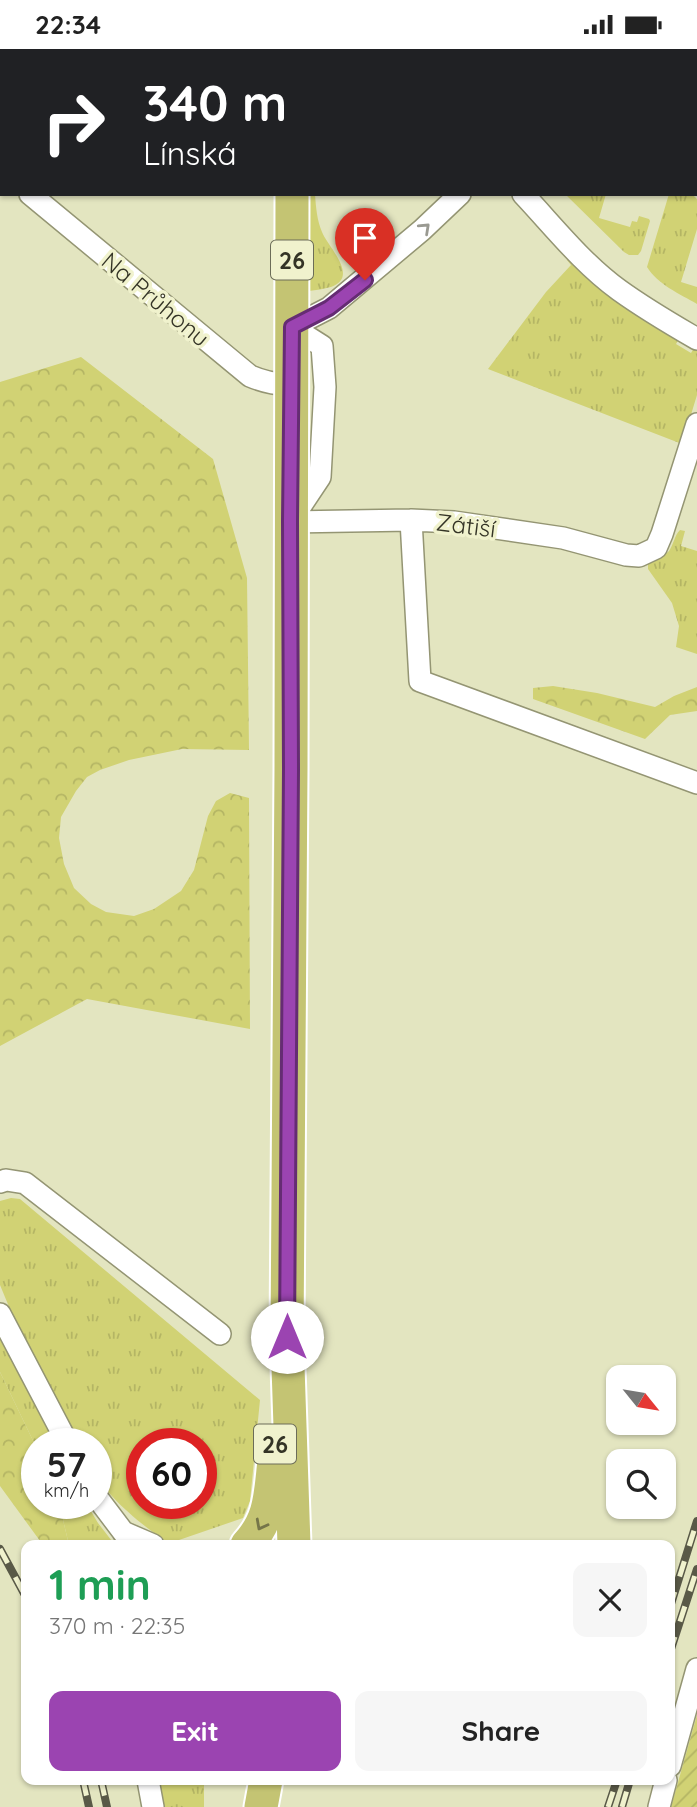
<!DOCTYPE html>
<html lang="en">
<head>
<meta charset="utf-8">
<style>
	:root { --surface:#fff; --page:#f6f6f6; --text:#222; --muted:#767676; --accent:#9b44b1 }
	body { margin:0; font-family:Quicksand,sans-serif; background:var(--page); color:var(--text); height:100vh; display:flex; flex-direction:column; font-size:26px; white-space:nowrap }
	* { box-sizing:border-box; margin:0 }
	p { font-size:23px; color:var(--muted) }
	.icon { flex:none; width:38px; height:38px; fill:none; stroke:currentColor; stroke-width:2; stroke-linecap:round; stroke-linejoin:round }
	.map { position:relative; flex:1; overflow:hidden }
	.drawer { position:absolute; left:21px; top:1491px; width:654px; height:245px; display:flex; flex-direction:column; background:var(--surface); border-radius:14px; box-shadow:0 2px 5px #0004 }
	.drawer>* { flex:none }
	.guide { position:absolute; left:0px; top:0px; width:698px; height:147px; box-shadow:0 2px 5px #0004; background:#202124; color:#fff; overflow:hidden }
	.needle { width:46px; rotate:120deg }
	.controls { position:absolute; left:606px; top:1316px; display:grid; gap:14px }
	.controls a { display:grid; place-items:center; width:70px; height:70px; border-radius:14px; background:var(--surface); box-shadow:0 2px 5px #0004; font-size:35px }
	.speed { position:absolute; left:21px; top:1379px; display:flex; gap:14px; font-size:35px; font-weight:700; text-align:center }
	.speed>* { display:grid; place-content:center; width:91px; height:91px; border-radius:50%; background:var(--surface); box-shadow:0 2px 5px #0004; line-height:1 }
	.speed small { font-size:18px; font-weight:400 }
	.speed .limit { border:10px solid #d22; background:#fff; color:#111 }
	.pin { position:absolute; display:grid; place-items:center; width:60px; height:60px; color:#fff; margin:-72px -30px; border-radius:50% 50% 50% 0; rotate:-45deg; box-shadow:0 0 7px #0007 }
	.pin .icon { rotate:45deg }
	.me { position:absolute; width:77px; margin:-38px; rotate:0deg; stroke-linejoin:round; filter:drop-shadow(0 0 5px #0008) }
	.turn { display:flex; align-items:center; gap:24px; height:147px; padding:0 28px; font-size:32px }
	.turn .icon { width:91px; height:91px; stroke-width:2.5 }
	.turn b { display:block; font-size:49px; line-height:60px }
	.round { display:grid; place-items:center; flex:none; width:74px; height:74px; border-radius:14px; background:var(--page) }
	.headline { display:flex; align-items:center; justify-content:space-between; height:119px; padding:0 28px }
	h1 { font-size:42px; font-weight:800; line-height:52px; color:#1e9e55 }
	.button { display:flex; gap:14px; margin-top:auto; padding:14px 28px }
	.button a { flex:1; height:80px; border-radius:14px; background:var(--accent); color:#fff; font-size:28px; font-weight:800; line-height:80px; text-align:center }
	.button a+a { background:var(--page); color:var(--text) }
	.status { display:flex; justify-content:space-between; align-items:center; height:49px; padding:0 35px; background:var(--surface); direction:ltr }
	.status svg { height:19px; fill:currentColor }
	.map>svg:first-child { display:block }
	.grass { fill:url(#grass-tufts); fill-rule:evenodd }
	.forest { fill:url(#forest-crowns) }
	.garden { fill:url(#garden-furrows) }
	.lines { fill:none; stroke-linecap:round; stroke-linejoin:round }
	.minor-casing { stroke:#949573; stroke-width:24 }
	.primary-casing { stroke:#fff; stroke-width:37 }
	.minor { stroke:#fff; stroke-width:21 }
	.primary { stroke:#c4c473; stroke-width:33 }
	.rail-casing { stroke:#595947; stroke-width:8 }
	.rail { stroke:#f0f2cd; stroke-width:5; stroke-dasharray:16; stroke-linecap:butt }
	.oneway { stroke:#9a9a92 }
	.oneway2 { stroke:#757549 }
	.route-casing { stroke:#652c73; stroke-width:18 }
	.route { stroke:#9b44b1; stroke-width:12 }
	.labels { text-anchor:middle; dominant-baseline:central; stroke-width:7; stroke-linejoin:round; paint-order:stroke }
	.shield { fill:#f0f2cd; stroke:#6c6d58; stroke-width:2 }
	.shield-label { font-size:23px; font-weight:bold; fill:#343426 }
	.street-label { font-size:24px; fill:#343426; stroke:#f0f2cd }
</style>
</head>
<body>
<div class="status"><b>22:34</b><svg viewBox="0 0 49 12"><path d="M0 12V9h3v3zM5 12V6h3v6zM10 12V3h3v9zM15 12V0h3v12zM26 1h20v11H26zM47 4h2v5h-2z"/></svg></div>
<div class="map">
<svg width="697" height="1758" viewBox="0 0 697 1758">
	<defs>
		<pattern id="grass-tufts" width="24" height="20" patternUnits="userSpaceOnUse" patternTransform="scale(1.75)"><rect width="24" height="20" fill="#d1d274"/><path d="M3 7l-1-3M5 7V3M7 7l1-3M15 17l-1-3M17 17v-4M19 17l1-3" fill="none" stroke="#b4b564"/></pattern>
		<pattern id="forest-crowns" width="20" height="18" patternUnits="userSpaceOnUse" patternTransform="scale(1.75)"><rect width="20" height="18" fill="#d1d274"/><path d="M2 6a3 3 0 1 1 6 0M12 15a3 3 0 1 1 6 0" fill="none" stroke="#b4b564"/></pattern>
		<pattern id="garden-furrows" width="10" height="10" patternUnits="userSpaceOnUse" patternTransform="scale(1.75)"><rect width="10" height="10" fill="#d1d274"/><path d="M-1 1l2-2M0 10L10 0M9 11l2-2" fill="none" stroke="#b4b564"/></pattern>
	</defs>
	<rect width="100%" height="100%" fill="#e3e5c0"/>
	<!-- grass -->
	<path class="grass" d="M 304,145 L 315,145 C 316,159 317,171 322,183 C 328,198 360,228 331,238 C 324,240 316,241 309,242 L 307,241 Z
		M 565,145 L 606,145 L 599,169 L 630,178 L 632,172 L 637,173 L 639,167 L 649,170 L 650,172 L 641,202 L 638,206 L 629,206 L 624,203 Z
		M 669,145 L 692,145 L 697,150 L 697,180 L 681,233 L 697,238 L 697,255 C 680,245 657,235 647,218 Z
		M 572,210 L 679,290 L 676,295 L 691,304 L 694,299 L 697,300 L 697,346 L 682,395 L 488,320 L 546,243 L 571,216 L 567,211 Z
		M 680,481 L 685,482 L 681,497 L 697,502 L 697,605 L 676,598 L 679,577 L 672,554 L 648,520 L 648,515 C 655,511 664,507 669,502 C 674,495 674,487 680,481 Z
		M 11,1149 L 20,1150 L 260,1351 L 250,1452 L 243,1469 L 179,1491 L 173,1496 C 153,1486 101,1444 96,1423 C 94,1415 96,1403 96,1395 L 79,1395 L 19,1282 L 0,1236 L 0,1152 ZM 142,1395 L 201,1395 L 201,1454 L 142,1454 Z
		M 0,1289 L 55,1395 L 37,1395 L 37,1400 L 0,1323 Z
		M 59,1454 L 86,1454 L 98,1474 L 115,1496 L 69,1496 Z
		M 159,1731 L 204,1731 L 204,1758 L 164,1758 Z"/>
	<!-- forest -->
	<path class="forest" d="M 81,308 L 213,410 L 247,529 L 249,701 L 182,700 L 129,711 L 100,721 L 87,728 L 76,742 L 61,768 L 59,789 L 64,815 L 74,839 L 91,855 L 106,863 L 134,867 L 154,860 L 181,842 L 194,821 L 208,767 L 216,752 L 230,744 L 249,749 L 250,980 L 87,950 L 0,997 L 0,333 Z
		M 553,637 L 597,644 L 655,658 L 674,647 L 697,638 L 697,662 L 670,666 L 645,690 L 533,650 L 533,639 Z
		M 0,1323 L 37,1400 L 37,1454 L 59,1454 L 69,1496 L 43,1496 L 0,1437 Z"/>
	<!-- garden -->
	<path class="garden" d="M 697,1666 L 697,1758 L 671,1758 Z"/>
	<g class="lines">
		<!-- minor casing -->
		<g class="minor-casing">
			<path id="minor" d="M 548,2 L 549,0
				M 0,120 L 2,122
				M 30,145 L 250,327 C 264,333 276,336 291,335
				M 523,145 C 554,178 583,215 619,241 C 644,259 671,275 697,290
				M 292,470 L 320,428 L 325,338 L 322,297 L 292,278 L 329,259 L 422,181 L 460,145
				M 411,471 L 420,632 L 697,734
				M 290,473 L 411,471 L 454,473 L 563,489 L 626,506 L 639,507 L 656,499 L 662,485 L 697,375
				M 0,1133 L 6,1131 L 25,1134 L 220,1285
				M 0,1265 L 68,1395
				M 96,1447 L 133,1496
				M 123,1483 L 153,1496
				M 670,1717 L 697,1620
				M 148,1731 L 153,1758
				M 659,1758 L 666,1731"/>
		</g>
		<!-- primary casing -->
		<g class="primary-casing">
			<path id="primary" d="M 292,0 L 292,2
				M 292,145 L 291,720 L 287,1288 L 294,1496
				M 247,1496 C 271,1470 270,1446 274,1412
				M 261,1758 L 266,1731"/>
		</g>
		<!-- minor -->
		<use href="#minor" class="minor"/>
		<!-- primary -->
		<use href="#primary" class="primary"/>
		<!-- rail casing -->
		<g class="rail-casing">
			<path id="rail" d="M 0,1500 L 26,1548
				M 670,1558 L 697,1472
				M 670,1603 L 697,1520
				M 83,1731 L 89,1758
				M 101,1731 L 107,1758
				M 608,1758 L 617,1731
				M 622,1758 L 630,1731"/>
		</g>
		<!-- rail -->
		<use href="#rail" class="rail"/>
	</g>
	<!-- one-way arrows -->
	<defs><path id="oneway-chevron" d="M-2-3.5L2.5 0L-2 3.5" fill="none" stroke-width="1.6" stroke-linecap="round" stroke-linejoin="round" transform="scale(1.75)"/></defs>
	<use class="oneway" href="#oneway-chevron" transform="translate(425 179) rotate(-43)"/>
	<use class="oneway2" href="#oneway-chevron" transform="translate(261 1476) rotate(118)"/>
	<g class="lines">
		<!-- route casing -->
		<g class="route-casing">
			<path id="route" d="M 287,1288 L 291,720 L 290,472 L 292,278 L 329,259 L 365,231"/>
		</g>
		<!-- route -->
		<use href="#route" class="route"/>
	</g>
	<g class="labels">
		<!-- shield labels -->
		<g class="shield">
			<rect x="271" y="191.5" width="42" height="39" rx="5"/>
			<rect x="254" y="1375.5" width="42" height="39" rx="5"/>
		</g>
		<g class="shield-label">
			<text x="292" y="211">26</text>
			<text x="275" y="1395">26</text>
		</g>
		<!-- street labels -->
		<g class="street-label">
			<text transform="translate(156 250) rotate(40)">Na Průhonu</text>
			<text transform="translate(466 476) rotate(7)">Zátiší</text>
		</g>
	</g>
</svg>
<div class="controls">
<a><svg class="needle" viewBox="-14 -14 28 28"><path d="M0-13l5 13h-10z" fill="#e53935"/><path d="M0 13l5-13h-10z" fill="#767676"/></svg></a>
<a><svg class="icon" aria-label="search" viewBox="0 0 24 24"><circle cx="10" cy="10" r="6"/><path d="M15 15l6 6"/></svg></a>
</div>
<div class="speed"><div>57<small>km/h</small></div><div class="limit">60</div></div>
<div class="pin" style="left:365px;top:231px;background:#d93025"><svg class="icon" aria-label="arrive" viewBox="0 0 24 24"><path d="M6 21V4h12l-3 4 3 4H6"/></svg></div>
<svg class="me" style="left:287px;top:1288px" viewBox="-20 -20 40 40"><circle r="19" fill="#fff"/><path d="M0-13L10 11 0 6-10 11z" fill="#9b44b1"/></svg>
<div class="guide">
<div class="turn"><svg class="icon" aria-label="right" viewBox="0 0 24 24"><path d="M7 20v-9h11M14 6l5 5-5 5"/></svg><div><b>340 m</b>Línská</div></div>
</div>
<section class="drawer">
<div class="headline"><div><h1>1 min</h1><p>370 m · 22:35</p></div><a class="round"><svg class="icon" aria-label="close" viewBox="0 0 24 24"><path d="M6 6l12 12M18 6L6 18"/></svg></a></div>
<div class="button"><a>Exit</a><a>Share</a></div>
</section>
</div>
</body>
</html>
